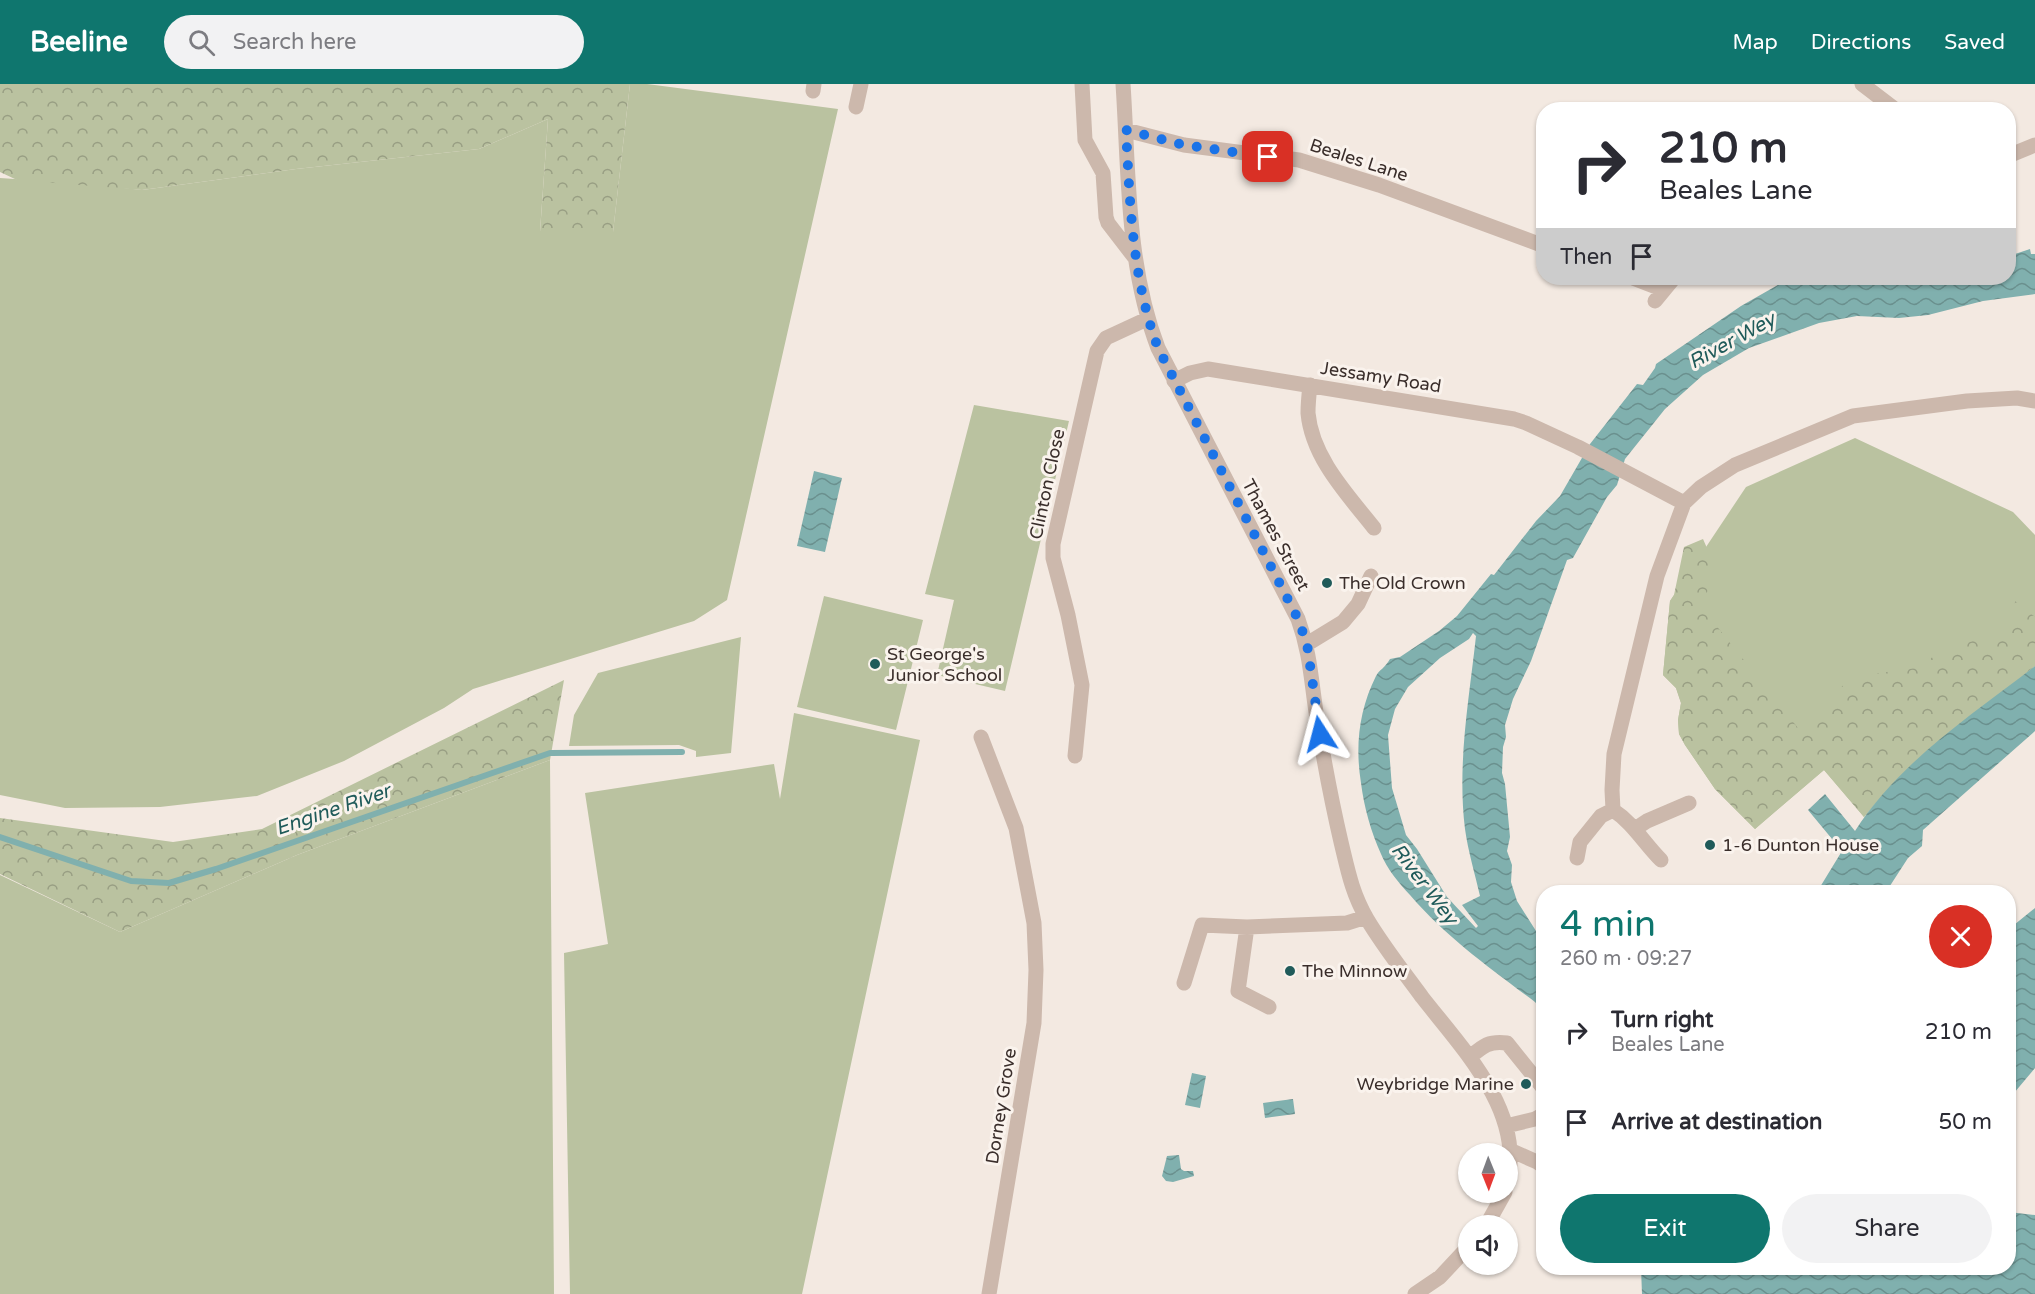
<!DOCTYPE html>
<html lang="en">
<head>
<meta charset="utf-8">
<style>
	:root { --surface:#fff; --page:#f2f2f3; --text:#2b2b33; --muted:#7c7c81; --accent:#0f766e }
	body { margin:0; font-family:"Varela Round",sans-serif; background:var(--page); color:var(--text); height:100vh; display:flex; flex-direction:column; font-size:22px; white-space:nowrap }
	* { box-sizing:border-box; margin:0 }
	p { font-size:20px; color:var(--muted) }
	.icon { flex:none; width:33px; height:33px; fill:none; stroke:currentColor; stroke-width:2; stroke-linecap:round; stroke-linejoin:round }
	.map { position:relative; flex:1; overflow:hidden }
	.drawer { position:absolute; left:1536px; top:801px; width:480px; height:390px; display:flex; flex-direction:column; background:var(--surface); border-radius:24px; box-shadow:0 2px 4px #0004 }
	.drawer>* { flex:none }
	.guide { position:absolute; left:1536px; top:18px; width:480px; height:183px; border-radius:24px; box-shadow:0 2px 4px #0004; background:#fff; color:var(--text); overflow:hidden }
	.needle { width:39px; rotate:179deg }
	.tools { position:absolute; left:1458px; top:1059px; display:grid; gap:12px }
	.tools a { display:grid; place-items:center; width:60px; height:60px; border-radius:50%; background:var(--surface); box-shadow:0 2px 4px #0004; font-size:30px }
	.pin { position:absolute; display:grid; place-items:center; width:51px; height:51px; color:#fff; margin:-26px; border-radius:12px; box-shadow:0 3px 9px #0006 }
	.me { position:absolute; width:66px; margin:-33px; rotate:351deg; stroke-linejoin:round; filter:drop-shadow(0 0 4px #0008) }
	.turn { display:flex; align-items:center; gap:21px; height:126px; padding:0 24px; font-size:27px }
	.turn .icon { width:78px; height:78px; stroke-width:2.5 }
	.turn b { display:block; font-size:42px; line-height:51px }
	.then { display:flex; align-items:center; height:57px; padding:0 24px; background:#0003; gap:12px; font-size:22px }
	.round { display:grid; place-items:center; flex:none; width:63px; height:63px; border-radius:32px; background:var(--page) }
	.overview { display:flex; align-items:center; justify-content:space-between; height:102px; padding:0 24px }
	h1 { font-size:36px; font-weight:600; line-height:45px; color:var(--accent) }
	.primary-button { display:flex; gap:12px; margin-top:auto; padding:12px 24px }
	.primary-button a { flex:1; height:69px; border-radius:36px; background:var(--accent); color:#fff; font-size:24px; font-weight:600; line-height:69px; text-align:center }
	.primary-button a+a { background:var(--page); color:var(--text) }
	ul { padding:0; list-style:none }
	li { display:flex; align-items:center; gap:18px; height:90px; padding:0 24px }
	li div { flex:1 }
	li b { display:block; font-size:22px }
	li em { font-style:normal }
	header { display:flex; align-items:center; gap:36px; box-sizing:border-box; height:84px; padding:0 30px; background:var(--accent); color:#fff }
	header strong { font-size:28px }
	nav { display:flex; gap:33px; margin-inline-start:auto; font-size:21px }
	.search { width:420px; height:54px; background:var(--page); display:flex; align-items:center; gap:15px; box-sizing:border-box; padding:0 21px; border-radius:33px; color:var(--muted); font-size:22px }
	.map>svg:first-child { display:block }
	.green { fill:#bac2a0 }
	.forest { fill:url(#forest-crowns) }
	.water { fill:url(#water-waves); fill-rule:evenodd }
	.lines { fill:none; stroke-linecap:round; stroke-linejoin:round }
	.stream { stroke:#80b0ae; stroke-width:6 }
	.minor { stroke:#ccb8ac; stroke-width:15 }
	.route { stroke:#1a73e8; stroke-width:10; stroke-dasharray:0 18 }
	.poi-dot { fill:#205b5a; stroke:#faf3ed; stroke-width:2 }
	.labels { text-anchor:middle; dominant-baseline:central; stroke-width:6; stroke-linejoin:round; paint-order:stroke }
	.street-label { font-size:18px; fill:#3a2e2b; stroke:#faf3ed }
	.poi-label { font-size:18px; fill:#3a2e2b; stroke:#faf3ed; text-anchor:start }
	.water-label { font-size:20px; font-style:italic; fill:#205b5a; stroke:#faf3ed }
</style>
</head>
<body>
<header>
<strong>Beeline</strong>
<div class="search"><svg class="icon" aria-label="search" viewBox="0 0 24 24"><circle cx="10" cy="10" r="6"/><path d="M15 15l6 6"/></svg>Search here</div>
<nav><a>Map</a><a>Directions</a><a>Saved</a></nav>
</header>
<div class="map">
<svg width="2035" height="1210" viewBox="0 0 2035 1210">
	<defs>
		<pattern id="forest-crowns" width="20" height="18" patternUnits="userSpaceOnUse" patternTransform="scale(1.5)"><rect width="20" height="18" fill="#bac2a0"/><path d="M2 6a3 3 0 1 1 6 0M12 15a3 3 0 1 1 6 0" fill="none" stroke="#989e83"/></pattern>
		<pattern id="water-waves" width="16" height="10" patternUnits="userSpaceOnUse" patternTransform="scale(1.5)"><rect width="16" height="10" fill="#80b0ae"/><path d="M0 5q4-4 8 0t8 0" fill="none" stroke="#6a908e"/></pattern>
	</defs>
	<rect width="100%" height="100%" fill="#f3e9e1"/>
	<!-- green -->
	<path class="green" d="M 630,0 L 647,0 L 838,25 L 727,516 L 694,537 L 473,605 L 444,624 L 344,677 L 257,712 L 160,723 L 65,724 L 0,711 L 0,94 L 88,100 L 142,106 L 296,85 L 479,65 L 548,35 L 540,147 L 613,148 Z
		M 974,321 L 1069,337 L 1005,607 L 937,591 L 954,516 L 925,510 Z
		M 1855,354 L 2013,428 L 2035,451 L 2035,582 L 1886,706 L 1864,733 L 1824,686 L 1755,745 L 1715,705 L 1685,661 L 1679,650 L 1678,636 L 1681,619 L 1676,604 L 1663,591 L 1670,517 L 1746,403 Z
		M 824,512 L 923,536 L 896,646 L 797,623 Z
		M 741,553 L 731,669 L 696,673 L 696,667 L 679,661 L 569,662 L 574,631 L 598,589 Z
		M 794,629 L 920,656 L 802,1210 L 570,1210 L 564,869 L 608,860 L 585,709 L 774,680 L 780,715 Z
		M 550,676 L 554,1210 L 0,1210 L 0,791 L 120,848 L 297,771 Z"/>
	<!-- forest -->
	<path class="forest" d="M 0,0 L 630,0 L 613,148 L 540,148 L 548,35 L 479,65 L 296,85 L 142,106 L 17,96 L 0,88 Z
		M 1703,455 L 1714,480 L 1703,525 L 1798,644 L 1823,625 L 1850,593 L 1916,584 L 1948,563 L 1990,553 L 2014,538 L 2015,517 L 2035,533 L 2035,582 C 1975,629 1912,673 1864,733 L 1824,686 L 1755,745 L 1715,705 L 1685,661 L 1679,650 L 1678,636 L 1681,619 L 1676,604 L 1663,591 L 1670,517 L 1674,511 L 1684,463 Z
		M 564,596 L 550,676 L 297,771 L 120,848 L 0,790 L 0,734 L 173,758 L 262,745 Z"/>
	<!-- water -->
	<path class="water" d="M 2030,165 L 2031,170 L 2035,170 L 2035,210 L 1983,217 L 1928,231 L 1899,234 L 1857,232 L 1819,239 L 1749,264 L 1703,291 L 1665,325 L 1625,375 L 1617,401 L 1607,413 L 1573,474 L 1567,476 L 1531,577 L 1513,615 L 1505,641 L 1506,653 L 1503,663 L 1502,689 L 1505,700 L 1510,753 L 1507,767 L 1512,781 L 1511,798 L 1517,817 L 1543,858 L 1543,928 L 1535,918 C 1490,884 1447,854 1410,811 C 1399,799 1387,785 1381,770 C 1371,748 1364,723 1361,699 C 1355,662 1359,626 1376,592 C 1379,586 1385,584 1390,575 L 1400,573 L 1439,547 L 1457,532 L 1491,490 L 1494,491 L 1536,437 L 1560,412 L 1590,360 L 1637,300 L 1643,301 L 1655,284 L 1656,280 L 1741,222 L 1790,194 L 2008,194 L 2009,172 ZM 1473,549 L 1476,552 C 1469,616 1457,680 1465,745 C 1468,767 1475,790 1480,812 L 1462,821 L 1478,842 L 1476,844 L 1447,813 L 1417,765 L 1406,751 L 1392,704 L 1388,651 L 1395,625 L 1408,603 L 1440,574 L 1469,555 Z
		M 814,387 L 842,394 L 825,468 L 797,462 Z
		M 2035,582 L 2035,647 L 1923,746 L 1922,762 L 1908,774 L 1886,808 L 1817,808 L 1842,767 L 1808,726 L 1825,710 L 1855,747 C 1899,678 1972,631 2035,582 Z
		M 2035,824 L 2035,984 L 2009,1015 L 2009,845 Z
		M 1192,989 L 1206,992 L 1200,1024 L 1185,1021 Z
		M 1293,1015 L 1295,1030 L 1265,1034 L 1263,1019 Z
		M 1179,1071 L 1181,1085 L 1184,1087 L 1193,1087 L 1194,1092 L 1173,1098 L 1166,1097 L 1162,1092 L 1167,1072 Z
		M 2009,1128 L 2035,1131 L 2035,1210 L 1642,1210 L 1641,1184 L 2008,1184 Z"/>
	<g class="lines">
		<!-- stream -->
		<path class="stream" d="M 0,753 L 131,797 L 169,799 L 216,785 L 550,669 L 682,668"/>
		<!-- minor -->
		<path class="minor" d="M 1082,0 L 1085,56 L 1103,89 L 1106,133 L 1108,139 L 1135,174
			M 1123,0 C 1129,89 1126,180 1158,264 L 1298,535 C 1310,568 1311,595 1316,628 C 1323,672 1331,715 1341,758 C 1348,787 1352,809 1367,835 C 1383,862 1403,887 1422,913 C 1461,963 1523,1026 1508,1095
			M 1862,0 L 1896,26
			M 813,7 L 814,0
			M 856,23 L 861,0
			M 1126,46 L 1184,61 L 1299,76 L 1379,101 L 1544,162
			M 2008,72 L 2035,61
			M 1633,194 L 1664,206
			M 1655,217 L 1674,194
			M 1174,297 L 1190,289 L 1208,285 L 1514,335 L 1526,339 L 1578,363 L 1684,419
			M 1310,301 C 1309,310 1308,320 1308,329 C 1312,374 1348,411 1374,444
			M 1307,560 L 1343,538 L 1358,520 L 1371,492
			M 981,653 L 1016,744 L 1034,839 L 1036,886 L 1034,939 L 989,1210
			M 1075,672 L 1082,601 L 1068,531 L 1053,474 L 1053,460 L 1097,267 L 1106,254 L 1147,235
			M 1635,745 L 1647,737 L 1689,719
			M 1577,774 L 1580,758 L 1601,732 L 1613,726
			M 1661,776 C 1644,759 1633,739 1613,726 L 1612,706 L 1614,670 L 1657,492 L 1684,419 L 1701,403 L 1735,381 L 1853,332 L 1967,317 L 2017,314 L 2035,317
			M 1247,843 L 1238,907 L 1269,923
			M 1184,899 L 1202,841 L 1247,843 L 1347,839 L 1366,833
			M 1470,973 C 1484,961 1489,957 1507,959 L 1544,1005
			M 1506,1042 L 1535,1035 L 1544,1030
			M 1510,1066 L 1537,1078 L 1544,1083
			M 1486,1142 L 1505,1108
			M 1415,1210 L 1440,1193 L 1468,1163"/>
	</g>
	<g class="lines">
		<!-- route -->
		<path class="route" d="M 1268,73 L 1184,61 L 1126,46 C 1130,120 1132,194 1158,264 L 1298,535 L 1307,560 L 1320,650"/>
	</g>
	<!-- markers -->
	<g class="poi-dot">
		<circle cx="1327" cy="499" r="6"/>
		<circle cx="875" cy="580" r="6"/>
		<circle cx="1710" cy="761" r="6"/>
		<circle cx="1290" cy="887" r="6"/>
		<circle cx="1526" cy="1000" r="6"/>
	</g>
	<g class="labels">
		<!-- street labels -->
		<g class="street-label">
			<text transform="translate(1359 76) rotate(18)">Beales Lane</text>
			<text transform="translate(1381 293) rotate(9)">Jessamy Road</text>
			<text transform="translate(1047 400) rotate(-78)">Clinton Close</text>
			<text transform="translate(1276 451) rotate(62)">Thames Street</text>
			<text transform="translate(1001 1022) rotate(-81)">Dorney Grove</text>
		</g>
		<!-- poi labels -->
		<g class="poi-label">
			<text x="1339" y="499">The Old Crown</text>
			<text x="887" y="570">St George's<tspan x="887" dy="21">Junior School</tspan></text>
			<text x="1722" y="761">1-6 Dunton House</text>
			<text x="1302" y="887">The Minnow</text>
			<text x="1514" y="1000" text-anchor="end">Weybridge Marine</text>
		</g>
		<!-- water labels -->
		<g class="water-label">
			<text transform="translate(1732 257) rotate(-29)">River Wey</text>
			<text transform="translate(333 726) rotate(-19)">Engine River</text>
			<text transform="translate(1424 800) rotate(53)">River Wey</text>
		</g>
	</g>
</svg>
<div class="tools">
<a><svg class="needle" viewBox="-14 -14 28 28"><path d="M0-13l5 13h-10z" fill="#e53935"/><path d="M0 13l5-13h-10z" fill="#7c7c81"/></svg></a>
<a><svg class="icon" aria-label="sound" viewBox="0 0 24 24"><path d="M4 9h4l5-4v14l-5-4H4zM17 9q2 3 0 6"/></svg></a>
</div>
<div class="pin" style="left:1268px;top:73px;background:#d93025"><svg class="icon" aria-label="arrive" viewBox="0 0 24 24"><path d="M6 21V4h12l-3 4 3 4H6"/></svg></div>
<svg class="me" style="left:1320px;top:650px" viewBox="-20 -20 40 40"><path d="M0-17L14 15 0 8-14 15z" fill="#1a73e8" stroke="#fff" stroke-width="4"/></svg>
<div class="guide">
<div class="turn"><svg class="icon" aria-label="right" viewBox="0 0 24 24"><path d="M7 20v-9h11M14 6l5 5-5 5"/></svg><div><b>210 m</b>Beales Lane</div></div>
<div class="then">Then<svg class="icon" aria-label="arrive" viewBox="0 0 24 24"><path d="M6 21V4h12l-3 4 3 4H6"/></svg></div>
</div>
<section class="drawer">
<div class="overview"><div><h1>4 min</h1><p>260 m · 09:27</p></div><a class="round" style="background:#d93025;color:#fff"><svg class="icon" aria-label="close" viewBox="0 0 24 24"><path d="M6 6l12 12M18 6L6 18"/></svg></a></div>
<ul>
<li><svg class="icon" aria-label="right" viewBox="0 0 24 24"><path d="M7 20v-9h11M14 6l5 5-5 5"/></svg><div><b>Turn right</b><p>Beales Lane</p></div><em>210 m</em></li>
<li><svg class="icon" aria-label="arrive" viewBox="0 0 24 24"><path d="M6 21V4h12l-3 4 3 4H6"/></svg><div><b>Arrive at destination</b></div><em>50 m</em></li>
</ul>
<div class="primary-button"><a>Exit</a><a>Share</a></div>
</section>
</div>
</body>
</html>
